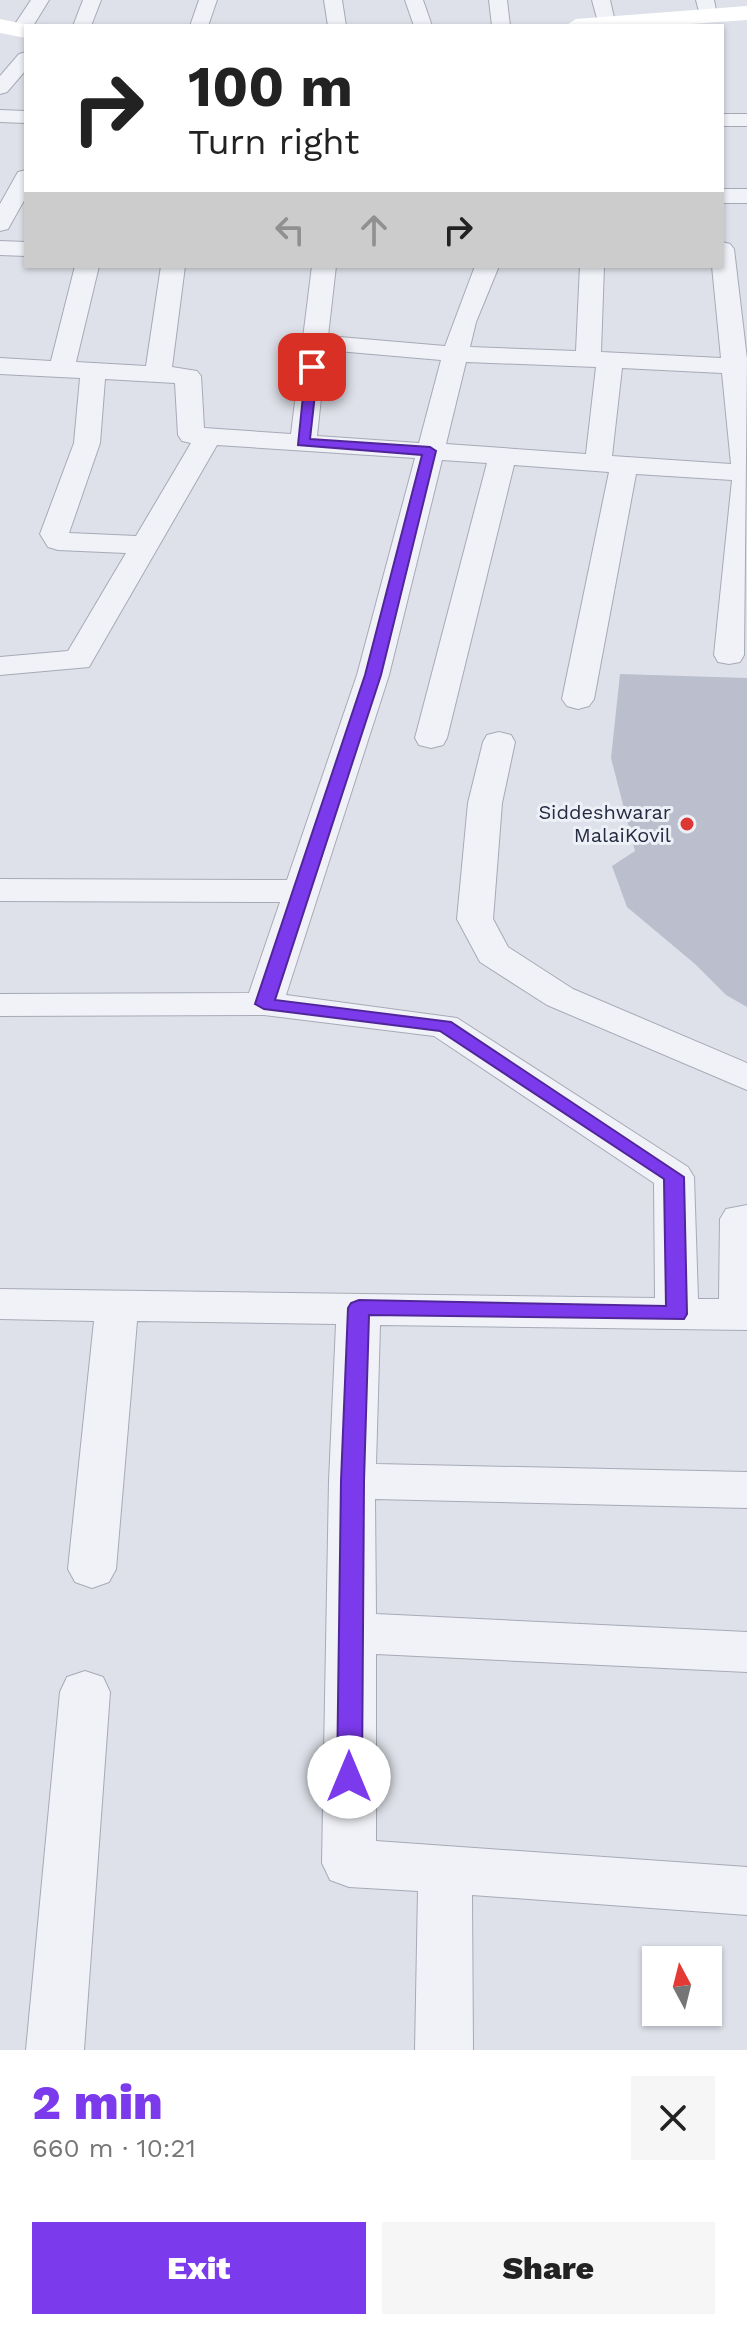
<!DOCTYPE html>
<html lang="en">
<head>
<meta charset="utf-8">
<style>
	:root { --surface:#fff; --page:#f6f6f6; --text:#222; --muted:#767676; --accent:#7c3aed }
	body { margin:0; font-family:"Work Sans",sans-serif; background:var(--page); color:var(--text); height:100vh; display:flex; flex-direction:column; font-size:30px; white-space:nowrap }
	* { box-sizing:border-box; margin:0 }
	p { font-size:26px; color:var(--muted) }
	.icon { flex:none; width:44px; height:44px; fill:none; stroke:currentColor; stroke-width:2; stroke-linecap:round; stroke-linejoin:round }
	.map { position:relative; height:2050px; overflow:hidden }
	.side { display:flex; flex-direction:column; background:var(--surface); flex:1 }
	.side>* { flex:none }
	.banner { position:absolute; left:24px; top:24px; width:700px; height:244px; border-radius:0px; box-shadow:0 2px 6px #0004; background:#fff; color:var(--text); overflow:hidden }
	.needle { width:52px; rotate:353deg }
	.buttons { position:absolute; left:642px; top:1946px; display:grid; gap:16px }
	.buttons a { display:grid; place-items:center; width:80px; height:80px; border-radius:0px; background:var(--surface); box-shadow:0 2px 6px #0004; font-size:40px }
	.pin { position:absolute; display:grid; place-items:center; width:68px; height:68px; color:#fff; margin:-34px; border-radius:16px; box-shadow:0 4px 12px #0006 }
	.me { position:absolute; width:88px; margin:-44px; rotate:0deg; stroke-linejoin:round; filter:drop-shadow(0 0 6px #0008) }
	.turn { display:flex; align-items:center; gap:28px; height:168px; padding:0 32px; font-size:36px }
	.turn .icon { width:104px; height:104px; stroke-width:2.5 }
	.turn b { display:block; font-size:56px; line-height:68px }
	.lanes { display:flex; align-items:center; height:76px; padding:0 32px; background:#0003; justify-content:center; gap:40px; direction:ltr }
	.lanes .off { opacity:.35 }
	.round { display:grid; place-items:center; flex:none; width:84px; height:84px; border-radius:0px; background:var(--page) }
	.summary { display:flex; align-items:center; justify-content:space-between; height:136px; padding:0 32px }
	h1 { font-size:48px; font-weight:800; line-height:60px; color:var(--accent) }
	.primary-button { display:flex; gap:16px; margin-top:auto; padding:16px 32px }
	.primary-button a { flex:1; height:92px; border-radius:0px; background:var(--accent); color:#fff; font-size:32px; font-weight:800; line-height:92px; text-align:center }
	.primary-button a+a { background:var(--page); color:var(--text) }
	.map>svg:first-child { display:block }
	.building { fill:#bbbfcd }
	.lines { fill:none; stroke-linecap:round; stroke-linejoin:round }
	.street-casing { stroke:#a6aab7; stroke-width:2 }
	.street { fill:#f1f2f7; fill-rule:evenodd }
	.secondary { fill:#fff; fill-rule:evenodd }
	.route { fill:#7c3aed; stroke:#51269a; stroke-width:2 }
	.poi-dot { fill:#dc3635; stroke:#eef0f7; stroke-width:3 }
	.labels { text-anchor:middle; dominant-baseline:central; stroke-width:6; stroke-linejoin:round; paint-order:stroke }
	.poi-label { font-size:20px; fill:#252b42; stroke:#eef0f7; text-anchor:end }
</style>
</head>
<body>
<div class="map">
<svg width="747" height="2050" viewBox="0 0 747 2050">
	<rect width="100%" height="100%" fill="#dee1e9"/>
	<!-- building -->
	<path class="building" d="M 620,674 L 747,678 L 747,1007 L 726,995 L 695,964 L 627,907 L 612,866 L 635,851 L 611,758 Z"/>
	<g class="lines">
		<!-- street casing -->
		<g class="street-casing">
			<path id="street" d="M 31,0 L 49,0 L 33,26 L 26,26 L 26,34 L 14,34 L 11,30 Z
				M 83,0 L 101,0 L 91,26 L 73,26 Z
				M 199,0 L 217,0 L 208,26 L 190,26 Z
				M 324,0 L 342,0 L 346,26 L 328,26 Z
				M 405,0 L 423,0 L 432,26 L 414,26 Z
				M 489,0 L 507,0 L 510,26 L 492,26 Z
				M 592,0 L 610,0 L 615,22 L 613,26 L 599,26 Z
				M 696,0 L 714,0 L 717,15 L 715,19 L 701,19 Z
				M 26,52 L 26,70 L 7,92 L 0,94 L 0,76 L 19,54 Z
				M 0,110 L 26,111 L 26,123 L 0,122 Z
				M 722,114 L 747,114 L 747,126 L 722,126 Z
				M 26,170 L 26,197 L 8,229 L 0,231 L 0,204 L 18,172 Z
				M 722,189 L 747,189 L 747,203 L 722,203 Z
				M 0,241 L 26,242 L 26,256 L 0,255 Z
				M 722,242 L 730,244 L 734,249 L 747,359 L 744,655 L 740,662 L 729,664 L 718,662 L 714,655 L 732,480 L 636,474 L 594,699 L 589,706 L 578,709 L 567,706 L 562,699 L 609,472 L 514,465 L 447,738 L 443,745 L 431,748 L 419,745 L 415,738 L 487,463 L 442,460 L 389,675 L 286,995 L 457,1018 L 688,1167 L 694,1177 L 698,1299 L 719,1299 L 720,1219 L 726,1209 L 747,1205 L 747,1330 L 380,1325 L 376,1464 L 747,1472 L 747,1508 L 375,1499 L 376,1614 L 747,1632 L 747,1672 L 376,1654 L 376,1841 L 747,1867 L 747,1915 L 472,1895 L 473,2050 L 415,2050 L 418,1891 L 349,1887 L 330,1880 L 322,1863 L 329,1481 L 336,1324 L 137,1321 L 116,1569 L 109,1582 L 92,1588 L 75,1582 L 68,1569 L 94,1321 L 0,1319 L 0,1289 L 655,1298 L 654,1183 L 434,1036 L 264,1015 L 0,1016 L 0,994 L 249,993 L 280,902 L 0,901 L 0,879 L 287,880 L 357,675 L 415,458 L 217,445 L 89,667 L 0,675 L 0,657 L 68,651 L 126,553 L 58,550 L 48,547 L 40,534 L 74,443 L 80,378 L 0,374 L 0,358 L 51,361 L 75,266 L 99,266 L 76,362 L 146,366 L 161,266 L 185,266 L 172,367 L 197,371 L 201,376 L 204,428 L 291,434 L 312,266 L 336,266 L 328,336 L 445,346 L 475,266 L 499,266 L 476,322 L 470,347 L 576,351 L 580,266 L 604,266 L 601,352 L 721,358 L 712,266 L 722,266 ZM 326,350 L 441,360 L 419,443 L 317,436 ZM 466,362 L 596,367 L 586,454 L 446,444 ZM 622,368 L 722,373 L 731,464 L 612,456 ZM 105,379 L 175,383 L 178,435 L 182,441 L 191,443 L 136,536 L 69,533 L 100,443 Z
				M 499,732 L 511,735 L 515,742 L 502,803 L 493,919 L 508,947 L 573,989 L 747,1063 L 747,1090 L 547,1005 L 480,962 L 457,919 L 468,803 L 483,742 L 487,735 Z
				M 85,1671 L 103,1677 L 110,1692 L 84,2050 L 26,2050 L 60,1692 L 67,1677 Z"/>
		</g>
		<!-- street -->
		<use href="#street" class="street"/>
		<!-- secondary -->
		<path class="secondary" d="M 747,6 L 747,20 L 662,26 L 565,26 L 576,19 Z
			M 0,19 L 33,26 L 26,26 L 26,38 L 0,33 Z"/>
	</g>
	<!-- route -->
	<path class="route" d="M 312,364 L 318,367 L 310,439 L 430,447 L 436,451 L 381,675 L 275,1000 L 451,1022 L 684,1177 L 687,1314 L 684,1319 L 369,1315 L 364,1481 L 362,1777 L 358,1784 L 349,1787 L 341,1784 L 337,1777 L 341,1481 L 348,1308 L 351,1303 L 359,1300 L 666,1306 L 664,1179 L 440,1031 L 264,1009 L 255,1004 L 365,675 L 422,455 L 298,445 L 306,367 Z"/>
	<!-- markers -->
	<circle class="poi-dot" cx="687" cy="824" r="8"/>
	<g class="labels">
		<!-- poi labels -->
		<g class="poi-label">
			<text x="671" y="812">Siddeshwarar<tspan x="671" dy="23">MalaiKovil</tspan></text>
		</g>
	</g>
</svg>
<div class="buttons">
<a><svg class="needle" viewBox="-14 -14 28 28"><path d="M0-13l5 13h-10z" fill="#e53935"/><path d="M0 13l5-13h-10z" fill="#767676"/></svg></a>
</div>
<div class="pin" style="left:312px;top:367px;background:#d93025"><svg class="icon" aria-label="arrive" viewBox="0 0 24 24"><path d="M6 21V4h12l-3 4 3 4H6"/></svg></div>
<svg class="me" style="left:349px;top:1777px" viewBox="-20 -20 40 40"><circle r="19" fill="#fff"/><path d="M0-13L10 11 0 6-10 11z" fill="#7c3aed"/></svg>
<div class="banner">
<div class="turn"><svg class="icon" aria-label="right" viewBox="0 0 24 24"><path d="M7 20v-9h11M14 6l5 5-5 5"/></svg><div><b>100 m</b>Turn right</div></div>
<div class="lanes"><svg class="icon off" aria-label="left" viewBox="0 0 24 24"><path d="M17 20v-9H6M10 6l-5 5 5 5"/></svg><svg class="icon off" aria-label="ahead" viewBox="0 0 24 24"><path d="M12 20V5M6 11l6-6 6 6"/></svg><svg class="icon" aria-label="right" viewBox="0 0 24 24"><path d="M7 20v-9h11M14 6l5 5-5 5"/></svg></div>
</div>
</div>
<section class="side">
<div class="summary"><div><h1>2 min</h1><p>660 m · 10:21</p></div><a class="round"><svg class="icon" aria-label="close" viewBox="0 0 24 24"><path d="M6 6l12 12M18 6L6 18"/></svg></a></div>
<div class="primary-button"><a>Exit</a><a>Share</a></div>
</section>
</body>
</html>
